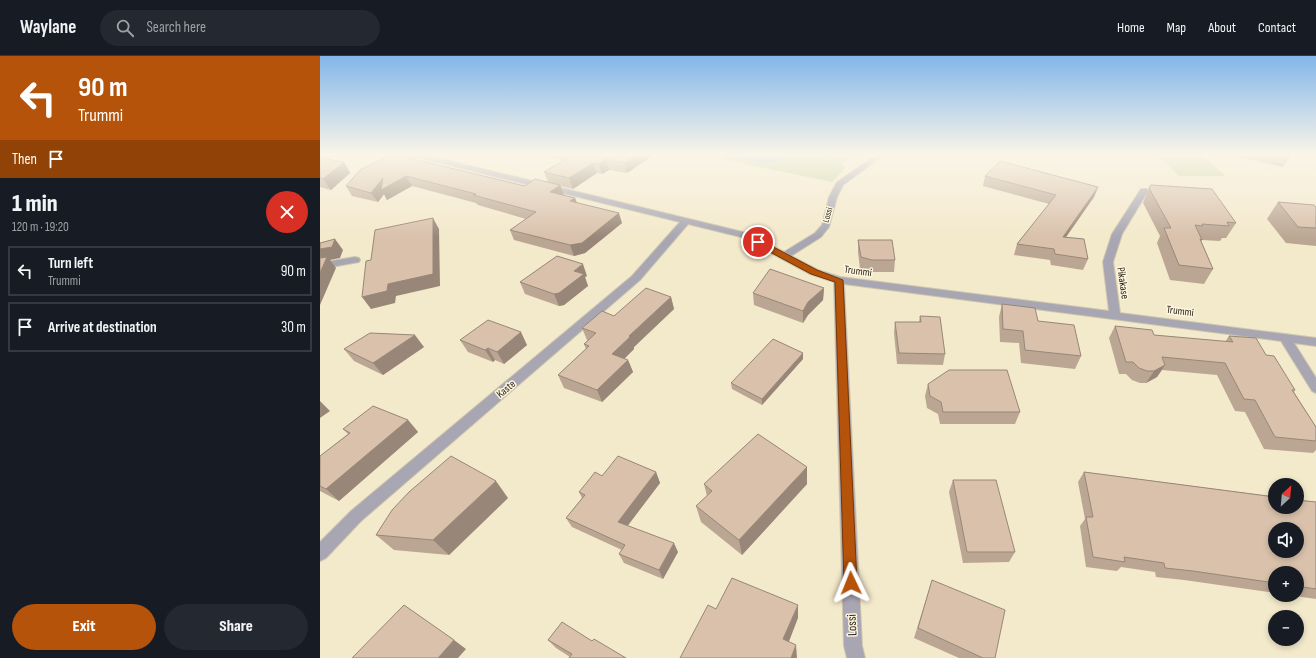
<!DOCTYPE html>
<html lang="en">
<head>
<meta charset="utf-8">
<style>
	:root { --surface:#171b24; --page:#242831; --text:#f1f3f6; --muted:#9ea1a6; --line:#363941; --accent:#b45309 }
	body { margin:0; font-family:"Sofia Sans Condensed",sans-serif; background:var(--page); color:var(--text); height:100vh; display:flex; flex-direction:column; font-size:15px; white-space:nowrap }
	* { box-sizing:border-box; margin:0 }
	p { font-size:13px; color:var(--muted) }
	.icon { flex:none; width:22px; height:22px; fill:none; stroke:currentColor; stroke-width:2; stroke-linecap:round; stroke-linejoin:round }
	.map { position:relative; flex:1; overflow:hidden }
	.panel { display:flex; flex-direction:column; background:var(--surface); width:320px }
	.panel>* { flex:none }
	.hud { background:#b45309; color:#fff; overflow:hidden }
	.needle { width:26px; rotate:26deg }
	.fabs { position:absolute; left:948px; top:422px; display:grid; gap:8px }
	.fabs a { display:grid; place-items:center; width:36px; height:36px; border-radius:50%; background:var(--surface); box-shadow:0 2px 6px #0003; font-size:20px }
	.pin { position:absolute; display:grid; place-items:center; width:34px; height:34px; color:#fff; margin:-17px; border:2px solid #fff; border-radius:50%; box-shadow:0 1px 4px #0007 }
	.me { position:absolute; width:44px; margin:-22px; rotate:358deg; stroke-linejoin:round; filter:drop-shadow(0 0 3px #0008) }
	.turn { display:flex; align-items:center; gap:14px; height:84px; padding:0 12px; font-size:18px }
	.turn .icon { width:52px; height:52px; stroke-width:2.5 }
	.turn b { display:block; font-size:28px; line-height:34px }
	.then { display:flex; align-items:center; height:38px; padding:0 12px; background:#0003; gap:8px; font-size:15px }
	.round { display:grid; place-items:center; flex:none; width:42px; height:42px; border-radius:21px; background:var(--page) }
	.headline { display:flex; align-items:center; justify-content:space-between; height:68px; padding:0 12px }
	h1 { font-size:24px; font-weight:800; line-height:30px }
	.cta { display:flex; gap:8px; margin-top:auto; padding:8px 12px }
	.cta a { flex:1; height:46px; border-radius:24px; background:var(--accent); color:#fff; font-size:16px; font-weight:800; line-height:46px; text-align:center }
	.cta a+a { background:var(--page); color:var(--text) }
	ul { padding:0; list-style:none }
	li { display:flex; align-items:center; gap:12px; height:50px; margin:0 8px 6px; padding:0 4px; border:2px solid var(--line); border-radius:0px }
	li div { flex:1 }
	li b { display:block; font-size:15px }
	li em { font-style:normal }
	header { display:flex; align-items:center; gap:24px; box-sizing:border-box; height:56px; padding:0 20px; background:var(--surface); border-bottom:1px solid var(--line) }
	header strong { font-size:19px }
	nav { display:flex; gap:22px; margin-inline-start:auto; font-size:14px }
	.search { width:280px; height:36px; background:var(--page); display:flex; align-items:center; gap:10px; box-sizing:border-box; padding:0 14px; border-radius:22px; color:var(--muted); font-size:15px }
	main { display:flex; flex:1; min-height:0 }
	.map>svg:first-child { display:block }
	.green { fill:#c5d49e }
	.water { fill:#8bb9ec }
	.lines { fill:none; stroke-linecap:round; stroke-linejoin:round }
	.minor-casing { stroke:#cfc6ac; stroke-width:2 }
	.minor { fill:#a8a6b3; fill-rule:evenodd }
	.wall { fill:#bba693 }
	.shaded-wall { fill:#988778 }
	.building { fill:#d9c1ab; stroke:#988778; fill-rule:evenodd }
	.route { fill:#b45309; stroke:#753606 }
	.labels { text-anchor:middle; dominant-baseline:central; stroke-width:3; stroke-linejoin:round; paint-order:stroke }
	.far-street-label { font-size:9px; fill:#2b271c; stroke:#fef6de }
	.street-label { font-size:11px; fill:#2b271c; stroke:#fef6de }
	.near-street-label { font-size:13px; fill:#2b271c; stroke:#fef6de }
</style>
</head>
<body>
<header>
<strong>Waylane</strong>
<div class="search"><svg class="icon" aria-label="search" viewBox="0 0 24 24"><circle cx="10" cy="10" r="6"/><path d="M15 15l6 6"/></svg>Search here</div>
<nav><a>Home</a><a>Map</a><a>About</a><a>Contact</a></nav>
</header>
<main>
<section class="panel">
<div class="hud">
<div class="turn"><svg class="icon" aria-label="left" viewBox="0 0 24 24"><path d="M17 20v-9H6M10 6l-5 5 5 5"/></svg><div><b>90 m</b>Trummi</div></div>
<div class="then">Then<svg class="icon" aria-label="arrive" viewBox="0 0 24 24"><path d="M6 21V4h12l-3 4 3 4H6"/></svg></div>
</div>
<div class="headline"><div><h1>1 min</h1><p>120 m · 19:20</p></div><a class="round" style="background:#d93025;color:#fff"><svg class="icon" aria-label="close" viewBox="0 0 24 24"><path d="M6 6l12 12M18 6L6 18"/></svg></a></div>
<ul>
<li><svg class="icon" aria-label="left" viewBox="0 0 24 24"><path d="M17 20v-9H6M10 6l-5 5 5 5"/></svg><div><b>Turn left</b><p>Trummi</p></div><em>90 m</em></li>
<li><svg class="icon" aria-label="arrive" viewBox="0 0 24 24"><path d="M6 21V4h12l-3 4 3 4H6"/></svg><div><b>Arrive at destination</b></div><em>30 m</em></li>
</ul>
<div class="cta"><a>Exit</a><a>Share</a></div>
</section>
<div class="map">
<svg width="996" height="602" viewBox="0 0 996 602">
	<rect width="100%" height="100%" fill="#f3e9cb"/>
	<!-- green -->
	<path class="green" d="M 399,98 L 537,98 L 520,108 L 526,111 L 512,126 L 406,104 Z
		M 837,98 L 881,98 L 905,120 L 859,120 Z"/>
	<!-- water -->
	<path class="water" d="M 424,98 L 455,98 L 459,101 L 478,98 L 512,98 L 515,99 L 508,101 L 493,98 L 480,99 L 444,108 L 424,103 L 422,101 Z"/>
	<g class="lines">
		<!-- minor casing -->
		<g class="minor-casing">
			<path id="minor" d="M 91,98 L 101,98 L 427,177 L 464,196 L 495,177 L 502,169 L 509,141 L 517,126 L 558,98 L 565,98 L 523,129 L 517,141 L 509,171 L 501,181 L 471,200 L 498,214 L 520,221 L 789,255 L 783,206 L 792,178 L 821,133 L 827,133 L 828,135 L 802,178 L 793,206 L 800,257 L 996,282 L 996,290 L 974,287 L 996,322 L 996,337 L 992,335 L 961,285 L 524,228 L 542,590 L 545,602 L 527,602 L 524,590 L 514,226 L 490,218 L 421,181 L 368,168 L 320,224 L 41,465 L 6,502 L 0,505 L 0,486 L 31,455 L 312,220 L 360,166 L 91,100 Z
				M 35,201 L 39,202 L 40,204 L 39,206 L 0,213 L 0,207 Z"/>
		</g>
		<!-- minor -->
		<use href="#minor" class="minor"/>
	</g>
	<!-- wall -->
	<path class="wall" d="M 72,98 L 89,98 L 91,102 L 90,102 L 205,130 L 228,126 L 224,116 L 244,104 L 211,98 L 335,98 L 307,117 L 289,114 L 282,118 L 277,117 L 253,133 L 241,130 L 244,139 L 255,142 L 257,147 L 302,167 L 265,197 L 254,200 L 194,184 L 190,174 L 206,163 L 158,149 L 156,147 L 92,130 L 67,144 L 64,138 L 58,146 L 32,140 L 26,130 Z
		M 905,98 L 970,98 L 969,102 L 963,111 Z
		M 0,102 L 24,106 L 30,117 L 11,134 L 0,131 Z
		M 665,120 L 778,131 L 774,141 L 746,181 L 768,203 L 763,214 L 731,209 L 730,204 L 694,199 L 697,188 L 729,148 L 663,130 Z
		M 829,132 L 916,167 L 906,182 L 902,182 L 900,185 L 882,184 L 881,185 L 893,213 L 884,228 L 850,224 L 837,187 L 840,180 L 823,147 Z
		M 958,146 L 996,151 L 996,190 L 966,187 L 947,163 Z
		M 538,184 L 575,204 L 574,216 L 551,216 L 540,213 L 538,196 Z
		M 267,220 L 265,221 L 268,230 L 244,249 L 239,250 L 205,238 L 200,226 Z
		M 504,232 L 503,244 L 488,259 L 483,267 L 434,249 L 433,237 Z
		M 351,241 L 354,253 L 314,291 L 314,293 L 304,303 L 308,304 L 313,316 L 282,346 L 244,332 L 238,319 L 266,293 L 264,288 L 268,284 L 267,284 L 262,272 L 294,260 Z
		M 682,248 L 718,265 L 761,300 L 755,313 L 701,307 L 699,287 L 680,286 L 679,261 Z
		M 600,260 L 625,298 L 623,309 L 577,308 L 574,277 L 575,266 L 599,266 Z
		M 795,270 L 834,279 L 905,286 L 909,280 L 946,299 L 975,334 L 974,336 L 996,371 L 996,394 L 993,397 L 944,393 L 925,356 L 915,355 L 897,319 L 842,314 L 837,321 L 826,327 L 820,327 L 812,324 L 806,318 L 799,318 L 789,282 Z
		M 140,284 L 207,289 L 184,308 L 175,304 L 173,306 L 148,296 Z
		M 104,291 L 63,319 L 34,305 L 24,293 Z
		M 483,303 L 442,349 L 412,333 L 411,327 Z
		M 608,328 L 700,356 L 695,368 L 620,368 L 618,358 L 607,352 L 605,340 Z
		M 88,364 L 98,376 L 19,445 L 0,435 L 0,400 L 28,378 L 23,373 Z
		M 336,416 L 340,427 L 307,470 L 358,496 L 343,523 L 304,507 L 299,498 L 302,494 L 252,471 L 246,462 L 262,442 L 259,436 L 282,420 Z
		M 764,416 L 996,446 L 996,543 L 968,539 L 977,539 L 977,517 L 955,517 L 955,537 L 864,524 L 836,521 L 835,516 L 801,511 L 797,515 L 766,511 L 760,470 L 765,463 L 758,426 Z
		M 633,424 L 695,496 L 689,506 L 643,507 L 629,436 Z
		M 384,428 L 487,428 L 422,499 L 381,466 L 376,450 L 387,440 Z
		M 188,442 L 129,499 L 74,494 L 56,479 Z
		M 612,524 L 675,602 L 639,602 L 594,582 Z
		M 228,584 L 272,585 L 306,602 L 250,601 L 236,592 Z"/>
	<!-- shaded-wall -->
	<path class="shaded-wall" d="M 82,98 L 89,98 L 91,102 L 85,109 L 80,100 Z
		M 318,98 L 335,98 L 307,117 L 305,107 Z
		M 286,103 L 289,114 L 282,118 L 279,108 Z
		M 24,106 L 30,117 L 11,134 L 3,123 Z
		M 273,107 L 277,117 L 253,133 L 249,122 Z
		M 86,120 L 92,130 L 67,144 L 64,138 L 58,146 L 51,137 L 63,122 Z
		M 240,129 L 244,139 L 230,136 Z
		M 778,131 L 774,141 L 739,191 L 743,181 Z
		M 255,142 L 259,152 L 250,145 Z
		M 299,157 L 302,167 L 265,197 L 254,200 L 250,189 Z
		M 113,162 L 119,173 L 120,230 L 76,240 L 75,247 L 51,253 L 42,241 L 68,228 Z
		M 15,183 L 23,194 L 20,202 L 10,204 L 16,212 L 0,249 L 0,193 Z
		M 263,208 L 267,220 L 265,221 L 268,230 L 244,249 L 239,250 L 234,238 L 254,215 Z
		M 504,232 L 503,244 L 488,259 L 483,267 L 483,255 L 488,246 Z
		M 351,241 L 354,253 L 314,291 L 314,293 L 297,310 L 292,298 L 309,280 Z
		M 201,276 L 207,289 L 184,308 L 177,296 Z
		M 95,279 L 104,291 L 63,319 L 53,307 Z
		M 168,292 L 175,304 L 173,306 L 165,294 Z
		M 483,297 L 483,303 L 442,349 L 442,343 Z
		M 308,304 L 313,316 L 282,346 L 277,334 Z
		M 845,309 L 837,321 L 826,327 L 834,315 Z
		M 0,345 L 10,355 L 0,362 Z
		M 88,364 L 98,376 L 19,445 L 6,433 Z
		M 487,411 L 487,428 L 422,499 L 419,484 Z
		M 336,416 L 340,427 L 303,476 L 298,466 Z
		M 176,425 L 188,442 L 129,499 L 113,484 Z
		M 354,487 L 358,496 L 343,523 L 339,514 Z
		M 478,549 L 478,562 L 465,596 L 463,583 Z
		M 134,584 L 146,593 L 138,602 L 118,602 Z
		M 476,589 L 477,602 L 471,602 Z"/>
	<!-- building -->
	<path class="building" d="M 72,98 L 82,98 L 80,100 L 205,130 L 215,123 L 240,129 L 230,136 L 255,142 L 250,145 L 299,157 L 262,187 L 250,189 L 190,174 L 216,156 L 153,139 L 156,138 L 86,120 L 61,134 L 63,122 L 51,137 L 26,130 L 40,114 Z
		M 248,98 L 318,98 L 305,107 L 286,103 L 279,108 L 273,107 L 249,122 L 224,116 L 250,101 L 246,99 Z
		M 951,98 L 970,98 L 969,102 Z
		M 0,102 L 24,106 L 3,123 L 0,122 Z
		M 680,105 L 778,131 L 743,181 L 764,183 L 768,203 L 735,198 L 734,193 L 697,188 L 736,139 L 665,120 Z
		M 831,129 L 892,133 L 916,167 L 907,166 L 909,170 L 882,168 L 883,170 L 875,169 L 882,184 L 880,183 L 893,213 L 859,209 L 844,172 L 851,172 L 829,132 Z
		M 958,146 L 994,149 L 996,151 L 996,172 L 978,171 Z
		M 113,162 L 113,218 L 68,228 L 67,235 L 42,241 L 46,205 L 51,204 L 55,174 Z
		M 15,183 L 12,191 L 0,193 L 0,187 Z
		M 538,184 L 572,184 L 575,204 L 552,204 L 541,201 Z
		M 237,200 L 263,208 L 254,215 L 264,218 L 239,237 L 234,238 L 200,226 Z
		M 7,201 L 0,217 L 0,202 Z
		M 450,213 L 504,232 L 488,246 L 483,255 L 433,237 Z
		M 326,232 L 351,241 L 309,280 L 310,281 L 292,298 L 308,304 L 277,334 L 238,319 L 269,290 L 264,288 L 276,277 L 262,272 L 282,255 L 294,260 Z
		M 682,248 L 715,252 L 718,265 L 754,269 L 761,300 L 705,294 L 703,275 L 683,273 Z
		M 600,260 L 620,261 L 625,298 L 579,297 L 575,266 L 601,266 Z
		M 168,264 L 201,276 L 177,296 L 168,292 L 165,294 L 140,284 Z
		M 795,270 L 832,274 L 834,279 L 913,286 L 909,280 L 936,282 L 946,299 L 954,300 L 975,334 L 972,334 L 996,371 L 996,385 L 955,381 L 935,344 L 924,343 L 905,307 L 842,301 L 845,309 L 834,315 L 827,315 L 819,312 L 813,306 L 806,306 Z
		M 50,277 L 95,279 L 53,307 L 24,293 Z
		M 453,283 L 483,297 L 442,343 L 411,327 Z
		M 629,314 L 687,314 L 700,356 L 623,356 L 621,346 L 610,340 L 608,328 Z
		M 53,350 L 88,364 L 6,433 L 0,430 L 0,400 L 30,377 L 23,373 Z
		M 438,378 L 487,411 L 419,484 L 376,450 L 392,435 L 384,428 Z
		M 131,400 L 176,425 L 113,484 L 56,479 L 72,454 L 89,436 Z
		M 298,400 L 336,416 L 298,466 L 354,487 L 339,514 L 299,498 L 305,489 L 246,462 L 265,439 L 259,436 L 268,425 L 275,416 L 282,420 Z
		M 764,416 L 955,441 L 955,451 L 977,451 L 977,444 L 996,446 L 996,533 L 977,530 L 977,517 L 955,517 L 955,527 L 873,515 L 845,512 L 844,507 L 804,501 L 805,506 L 773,501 L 766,461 L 773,461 ZM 955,473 L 977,473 L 977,495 L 955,495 Z
		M 633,424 L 676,424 L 695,496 L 647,496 Z
		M 412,522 L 478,549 L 463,583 L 476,589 L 471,602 L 360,602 L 388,549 L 396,553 Z
		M 612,524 L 685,554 L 675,602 L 663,602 L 598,572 Z
		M 84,549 L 134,584 L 118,602 L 32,602 Z
		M 242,566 L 272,585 L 274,583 L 306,602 L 249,602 L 252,598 L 228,584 Z"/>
	<!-- sky -->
	<linearGradient id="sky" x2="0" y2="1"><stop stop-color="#83b6ea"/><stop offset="0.54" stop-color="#faf5e8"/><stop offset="1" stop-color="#faf5e8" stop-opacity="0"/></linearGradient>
	<rect width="996" height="182" fill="url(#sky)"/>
	<!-- route -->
	<path class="route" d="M 435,184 L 440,184 L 497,214 L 523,224 L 537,527 L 535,532 L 531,534 L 526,532 L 524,527 L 515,226 L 491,218 L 435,188 Z"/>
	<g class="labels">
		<!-- far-street labels -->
		<g class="far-street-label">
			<text transform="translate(508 159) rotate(-74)">Lossi</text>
		</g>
		<!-- street labels -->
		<g class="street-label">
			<text transform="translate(538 215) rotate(8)">Trummi</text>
			<text transform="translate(803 227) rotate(82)">Pikakase</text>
			<text transform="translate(860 255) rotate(7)">Trummi</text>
			<text transform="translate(186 333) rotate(-40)">Kaste</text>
		</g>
		<!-- near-street labels -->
		<g class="near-street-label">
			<text transform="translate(532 569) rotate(-92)">Lossi</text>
		</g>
	</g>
</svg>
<div class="fabs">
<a><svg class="needle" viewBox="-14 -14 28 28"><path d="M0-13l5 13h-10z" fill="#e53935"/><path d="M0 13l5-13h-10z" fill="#9ea1a6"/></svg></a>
<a><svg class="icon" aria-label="sound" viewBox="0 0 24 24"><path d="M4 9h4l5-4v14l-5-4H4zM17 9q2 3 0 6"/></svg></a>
<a>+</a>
<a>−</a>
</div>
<div class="pin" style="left:438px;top:186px;background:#d93025"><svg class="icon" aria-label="arrive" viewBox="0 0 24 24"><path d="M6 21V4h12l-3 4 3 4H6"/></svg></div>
<svg class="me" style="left:531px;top:527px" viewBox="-20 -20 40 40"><path d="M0-17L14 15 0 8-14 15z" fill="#b45309" stroke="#fff" stroke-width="4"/></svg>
</div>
</main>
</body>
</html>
